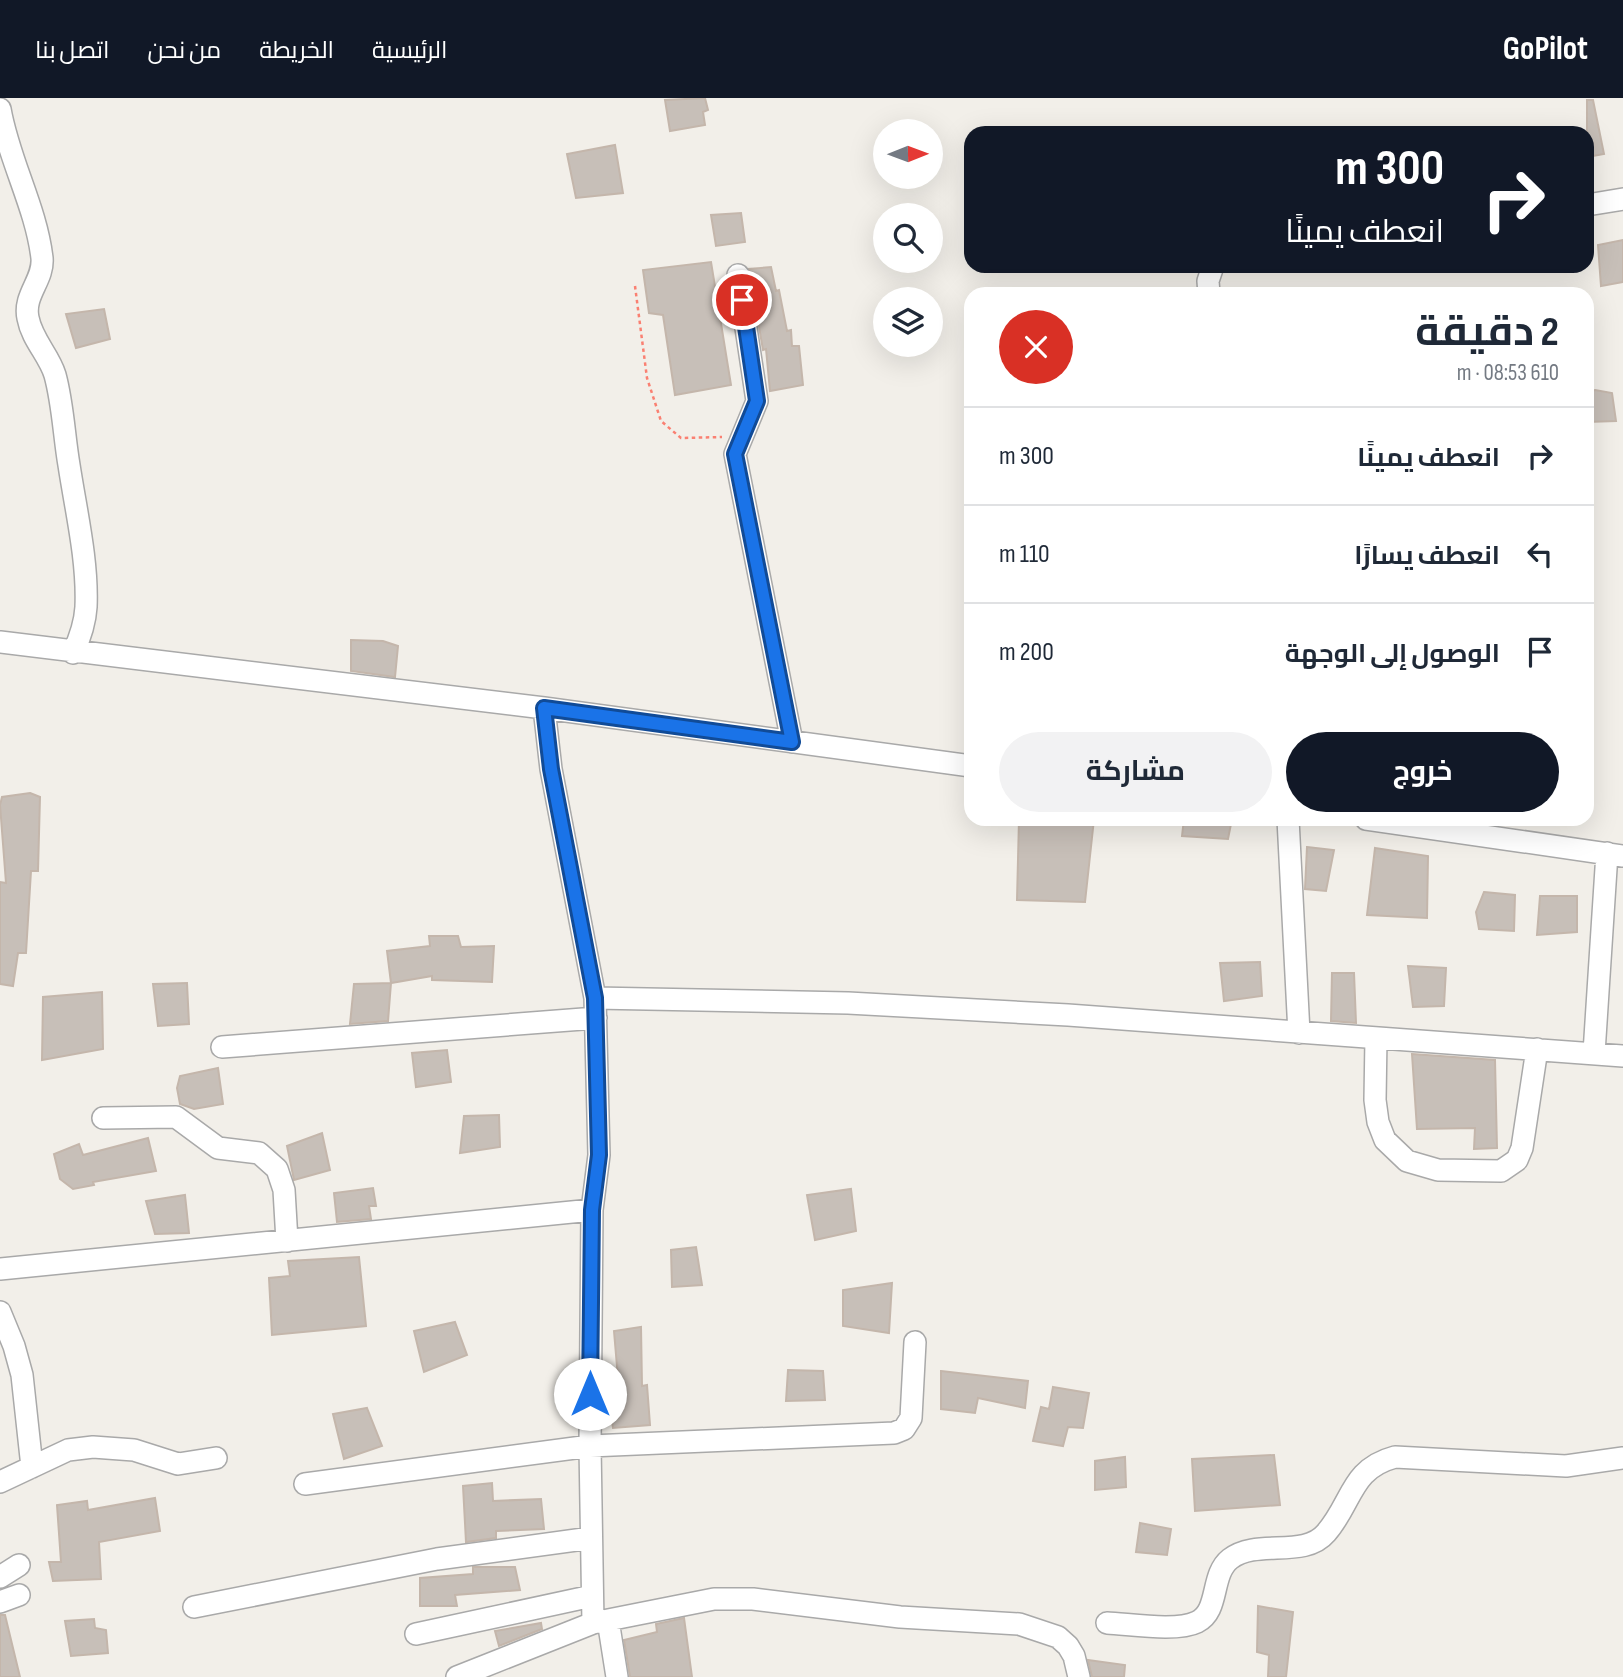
<!DOCTYPE html>
<html lang="ar">
<head>
<meta charset="utf-8">
<style>
	:root { --surface:#fff; --page:#f2f2f3; --text:#1f2937; --muted:#747a83; --line:#e0e1e3; --accent:#111827 }
	body { margin:0; font-family:"Sofia Sans Condensed",Cairo,sans-serif; background:var(--page); color:var(--text); direction:rtl; height:100vh; display:flex; flex-direction:column; font-size:26px; white-space:nowrap }
	* { box-sizing:border-box; margin:0 }
	p { font-size:23px; color:var(--muted) }
	.icon { flex:none; width:38px; height:38px; fill:none; stroke:currentColor; stroke-width:2; stroke-linecap:round; stroke-linejoin:round }
	.map { position:relative; flex:1; overflow:hidden; direction:ltr }
	.sheet { position:absolute; left:964px; top:189px; width:630px; height:539px; display:flex; flex-direction:column; background:var(--surface); border-radius:21px; box-shadow:0 7px 28px #0002; direction:rtl }
	.sheet>* { flex:none }
	.banner { position:absolute; left:964px; top:28px; width:630px; height:147px; border-radius:21px; box-shadow:0 7px 28px #0002; direction:rtl; background:#111827; color:#fff; overflow:hidden }
	.needle { width:46px; rotate:89deg }
	.fabs { position:absolute; left:873px; top:21px; display:grid; gap:14px }
	.fabs a { display:grid; place-items:center; width:70px; height:70px; border-radius:50%; background:var(--surface); box-shadow:0 7px 28px #0002; font-size:35px }
	.pin { position:absolute; display:grid; place-items:center; width:60px; height:60px; color:#fff; margin:-30px; border:4px solid #fff; border-radius:50%; box-shadow:0 2px 7px #0007 }
	.me { position:absolute; width:77px; margin:-38px; rotate:0deg; stroke-linejoin:round; filter:drop-shadow(0 0 5px #0008) }
	.turn { display:flex; align-items:center; gap:24px; height:147px; padding:0 35px; font-size:32px }
	.turn .icon { width:91px; height:91px; stroke-width:2.5 }
	.turn b { display:block; font-size:49px; line-height:60px }
	.round { display:grid; place-items:center; flex:none; width:74px; height:74px; border-radius:37px; background:var(--page) }
	.summary { display:flex; align-items:center; justify-content:space-between; height:119px; padding:0 35px }
	h1 { font-size:42px; font-weight:700; line-height:52px }
	.button { display:flex; gap:14px; margin-top:auto; padding:14px 35px }
	.button a { flex:1; height:80px; border-radius:42px; background:var(--accent); color:#fff; font-size:28px; font-weight:700; line-height:80px; text-align:center }
	.button a+a { background:var(--page); color:var(--text) }
	ul { padding:0; list-style:none }
	li { display:flex; align-items:center; gap:21px; height:98px; padding:0 35px; border-top:2px solid var(--line) }
	li div { flex:1 }
	li b { display:block; font-size:26px }
	li em { font-style:normal }
	header { display:flex; align-items:center; gap:42px; box-sizing:border-box; height:98px; padding:0 35px; background:var(--accent); color:#fff }
	header strong { font-size:33px }
	nav { display:flex; gap:38px; margin-inline-start:auto; font-size:24px }
	.map>svg:first-child { display:block }
	.building { fill:#c7bfb8; stroke:#c4b6ab; stroke-width:2 }
	.lines { fill:none; stroke-linecap:round; stroke-linejoin:round }
	.minor-casing { stroke:#a9a9a9; stroke-width:24 }
	.path { stroke:#fa8072; stroke-width:2.5; stroke-dasharray:3.5 3.5; stroke-linecap:butt }
	.minor { stroke:#fff; stroke-width:21 }
	.route-casing { stroke:#114b97; stroke-width:18 }
	.route { stroke:#1a73e8; stroke-width:12 }
</style>
</head>
<body>
<header>
<strong>GoPilot</strong>
<nav><a>الرئيسية</a><a>الخريطة</a><a>من نحن</a><a>اتصل بنا</a></nav>
</header>
<div class="map">
<svg width="1623" height="1579" viewBox="0 0 1623 1579">
	<rect width="100%" height="100%" fill="#f2efe9"/>
	<!-- building -->
	<path class="building" d="M 705,0 L 708,12 L 703,14 L 705,27 L 670,33 L 665,2 Z
		M 1587,2 L 1593,2 L 1604,56 L 1587,59 Z
		M 615,47 L 623,95 L 576,100 L 567,56 Z
		M 741,115 L 745,144 L 716,148 L 711,117 Z
		M 1623,142 L 1623,184 L 1601,188 L 1598,147 Z
		M 711,164 L 731,287 L 675,297 L 663,217 L 649,215 L 643,172 Z
		M 771,169 L 776,193 L 779,192 L 787,233 L 791,232 L 792,248 L 799,248 L 803,287 L 770,293 L 766,251 L 763,252 L 749,171 Z
		M 104,211 L 110,241 L 76,250 L 66,216 Z
		M 1595,292 L 1612,295 L 1616,323 L 1587,324 L 1587,294 Z
		M 351,542 L 383,543 L 398,548 L 395,579 L 351,573 Z
		M 30,695 L 40,699 L 38,773 L 31,773 L 26,855 L 18,855 L 13,888 L 0,886 L 0,784 L 6,785 L 0,707 L 2,699 Z
		M 1019,721 L 1094,721 L 1085,804 L 1017,802 Z
		M 1184,721 L 1232,721 L 1228,741 L 1182,738 Z
		M 1307,749 L 1334,752 L 1326,793 L 1305,791 Z
		M 1375,750 L 1428,758 L 1427,820 L 1367,817 Z
		M 1484,794 L 1515,797 L 1514,833 L 1479,831 L 1476,814 Z
		M 1540,798 L 1577,798 L 1577,834 L 1537,837 Z
		M 429,838 L 458,838 L 461,849 L 494,848 L 492,884 L 432,882 L 432,878 L 391,885 L 387,853 L 430,848 Z
		M 1260,864 L 1262,898 L 1224,903 L 1220,865 Z
		M 1408,868 L 1446,870 L 1444,908 L 1413,909 Z
		M 1332,875 L 1354,875 L 1356,925 L 1331,923 Z
		M 187,885 L 189,926 L 158,928 L 153,886 Z
		M 391,885 L 388,923 L 350,926 L 354,886 Z
		M 102,894 L 103,951 L 42,962 L 43,899 Z
		M 447,952 L 451,984 L 416,989 L 412,955 Z
		M 1412,956 L 1495,962 L 1497,1050 L 1474,1051 L 1475,1030 L 1417,1031 Z
		M 218,970 L 223,1006 L 194,1011 L 180,1006 L 177,990 L 180,978 Z
		M 499,1017 L 500,1049 L 460,1055 L 464,1018 Z
		M 322,1035 L 330,1072 L 294,1082 L 287,1048 Z
		M 148,1040 L 156,1073 L 93,1084 L 94,1087 L 73,1091 L 60,1081 L 54,1056 L 79,1046 L 83,1057 Z
		M 373,1090 L 376,1108 L 369,1108 L 371,1121 L 337,1124 L 334,1095 Z
		M 851,1091 L 856,1133 L 815,1142 L 807,1097 Z
		M 185,1097 L 189,1135 L 155,1136 L 146,1103 Z
		M 696,1149 L 702,1187 L 672,1189 L 671,1152 Z
		M 359,1159 L 366,1228 L 272,1237 L 269,1180 L 290,1178 L 288,1163 Z
		M 892,1185 L 889,1235 L 843,1228 L 843,1192 Z
		M 455,1224 L 467,1257 L 424,1274 L 414,1233 Z
		M 641,1229 L 642,1288 L 647,1287 L 650,1327 L 613,1330 L 607,1293 L 619,1292 L 614,1233 Z
		M 788,1272 L 823,1273 L 825,1302 L 786,1303 Z
		M 941,1273 L 1028,1283 L 1025,1310 L 978,1300 L 975,1315 L 941,1311 Z
		M 1053,1289 L 1089,1295 L 1083,1330 L 1068,1329 L 1063,1348 L 1033,1343 L 1041,1309 L 1049,1311 Z
		M 367,1310 L 382,1348 L 344,1361 L 333,1316 Z
		M 1274,1357 L 1280,1407 L 1195,1413 L 1192,1361 Z
		M 1125,1359 L 1126,1389 L 1095,1392 L 1095,1363 Z
		M 492,1385 L 493,1403 L 541,1401 L 544,1431 L 496,1433 L 496,1440 L 466,1444 L 463,1388 Z
		M 155,1400 L 160,1433 L 99,1444 L 101,1481 L 53,1483 L 49,1464 L 61,1464 L 57,1407 L 87,1403 L 88,1412 Z
		M 1140,1425 L 1171,1431 L 1167,1457 L 1136,1454 Z
		M 473,1469 L 515,1469 L 520,1492 L 455,1497 L 457,1508 L 420,1508 L 420,1480 L 473,1476 Z
		M 1258,1508 L 1293,1514 L 1286,1579 L 1268,1579 L 1269,1557 L 1257,1554 Z
		M 0,1517 L 5,1517 L 20,1579 L 0,1579 Z
		M 684,1520 L 692,1579 L 630,1579 L 624,1542 L 657,1534 L 656,1526 Z
		M 94,1521 L 95,1530 L 106,1532 L 108,1555 L 71,1558 L 65,1523 Z
		M 541,1525 L 542,1531 L 499,1548 L 495,1533 Z
		M 1088,1562 L 1125,1567 L 1124,1579 L 1092,1579 Z"/>
	<g class="lines">
		<!-- minor casing -->
		<g class="minor-casing">
			<path id="minor" d="M 0,11 C 9,63 36,109 42,160 C 44,182 23,197 28,220 C 32,242 49,257 55,277 C 63,306 64,338 69,367 C 76,413 88,463 86,509 C 85,526 80,540 73,555
				M 1587,107 L 1623,101
				M 738,177 L 757,303 L 735,356 L 792,644
				M 1209,196 L 1208,183 L 1213,168
				M 0,544 L 544,610 L 971,668
				M 544,610 L 551,671 L 595,900 L 599,1057 L 592,1112 L 590,1348 L 593,1525
				M 1288,721 L 1299,935
				M 1366,721 L 1623,758
				M 595,900 L 848,905 L 1068,917 L 1623,958
				M 1376,940 L 1375,1002 L 1378,1024 L 1385,1042 L 1407,1063 L 1438,1072 L 1501,1073 L 1517,1062 L 1522,1050 L 1537,951
				M 222,949 L 596,920
				M 1594,955 L 1607,755
				M 103,1020 L 176,1019 L 218,1050 L 259,1055 L 277,1071 L 284,1092 L 287,1143
				M 0,1171 L 592,1112
				M 0,1214 L 14,1248 L 22,1277 L 32,1369
				M 0,1384 L 68,1352 L 93,1349 L 134,1352 L 178,1366 L 216,1360
				M 305,1386 L 590,1348 L 894,1335 L 904,1331 L 911,1320 L 915,1244
				M 0,1479 L 19,1467
				M 0,1504 L 19,1497
				M 194,1509 L 437,1461 L 591,1440
				M 608,1522 L 617,1579
				M 1107,1525 C 1130,1526 1177,1534 1197,1524 C 1220,1513 1210,1477 1230,1461 C 1257,1440 1304,1461 1326,1435 C 1353,1404 1350,1371 1395,1359 L 1566,1368 L 1623,1360
				M 416,1536 L 592,1498
				M 457,1579 L 593,1525 L 714,1501 L 753,1501 L 900,1519 L 1019,1526 L 1058,1539 L 1068,1548 L 1074,1558 L 1079,1579"/>
		</g>
		<!-- path -->
		<path class="path" d="M 635,188 L 647,280 L 661,323 L 681,340 L 722,339"/>
		<!-- minor -->
		<use href="#minor" class="minor"/>
	</g>
	<g class="lines">
		<!-- route casing -->
		<g class="route-casing">
			<path id="route" d="M 590,1296 L 592,1112 L 599,1057 L 595,900 L 551,671 L 544,610 L 792,644 L 735,356 L 757,303 L 742,202"/>
		</g>
		<!-- route -->
		<use href="#route" class="route"/>
	</g>
</svg>
<div class="fabs">
<a><svg class="needle" viewBox="-14 -14 28 28"><path d="M0-13l5 13h-10z" fill="#e53935"/><path d="M0 13l5-13h-10z" fill="#747a83"/></svg></a>
<a><svg class="icon" aria-label="search" viewBox="0 0 24 24"><circle cx="10" cy="10" r="6"/><path d="M15 15l6 6"/></svg></a>
<a><svg class="icon" aria-label="layers" viewBox="0 0 24 24"><path d="M12 4l9 5-9 5-9-5zM3 14l9 5 9-5"/></svg></a>
</div>
<div class="pin" style="left:742px;top:202px;background:#d93025"><svg class="icon" aria-label="arrive" viewBox="0 0 24 24"><path d="M6 21V4h12l-3 4 3 4H6"/></svg></div>
<svg class="me" style="left:590px;top:1296px" viewBox="-20 -20 40 40"><circle r="19" fill="#fff"/><path d="M0-13L10 11 0 6-10 11z" fill="#1a73e8"/></svg>
<div class="banner">
<div class="turn"><svg class="icon" aria-label="right" viewBox="0 0 24 24"><path d="M7 20v-9h11M14 6l5 5-5 5"/></svg><div><b>300 m</b>انعطف يمينًا</div></div>
</div>
<section class="sheet">
<div class="summary"><div><h1>2 دقيقة</h1><p>610 m · 08:53</p></div><a class="round" style="background:#d93025;color:#fff"><svg class="icon" aria-label="close" viewBox="0 0 24 24"><path d="M6 6l12 12M18 6L6 18"/></svg></a></div>
<ul>
<li><svg class="icon" aria-label="right" viewBox="0 0 24 24"><path d="M7 20v-9h11M14 6l5 5-5 5"/></svg><div><b>انعطف يمينًا</b></div><em>300 m</em></li>
<li><svg class="icon" aria-label="left" viewBox="0 0 24 24"><path d="M17 20v-9H6M10 6l-5 5 5 5"/></svg><div><b>انعطف يسارًا</b></div><em>110 m</em></li>
<li><svg class="icon" aria-label="arrive" viewBox="0 0 24 24"><path d="M6 21V4h12l-3 4 3 4H6"/></svg><div><b>الوصول إلى الوجهة</b></div><em>200 m</em></li>
</ul>
<div class="button"><a>خروج</a><a>مشاركة</a></div>
</section>
</div>
</body>
</html>
